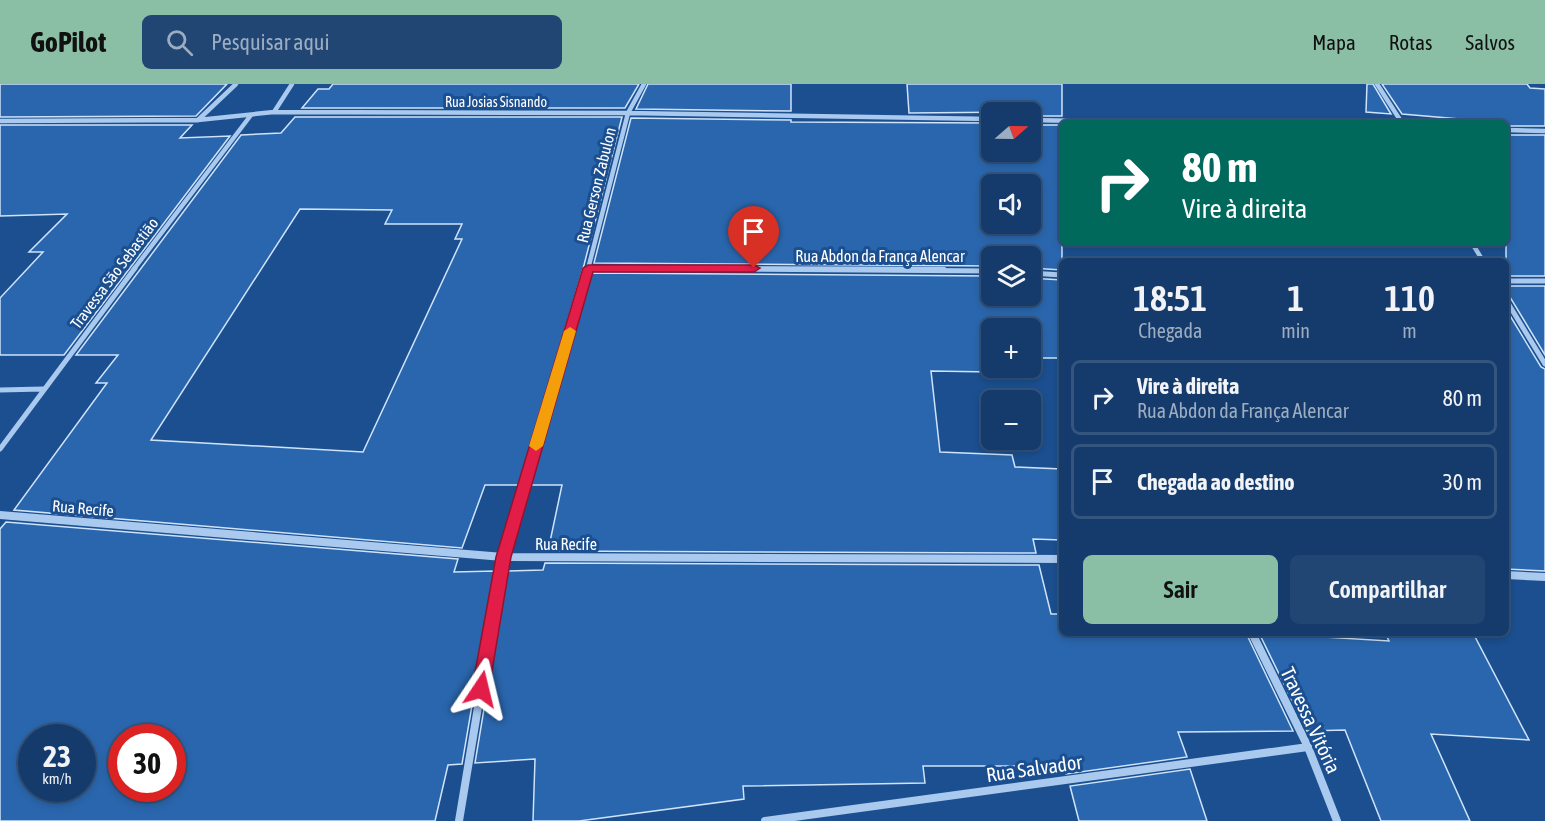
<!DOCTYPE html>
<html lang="pt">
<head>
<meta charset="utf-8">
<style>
	:root { --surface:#143b6b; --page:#214673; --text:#f1f3f6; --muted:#9dadc1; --line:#33557e; --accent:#8abfa5 }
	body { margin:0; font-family:"Asap Condensed",sans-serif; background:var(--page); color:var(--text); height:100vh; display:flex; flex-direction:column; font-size:22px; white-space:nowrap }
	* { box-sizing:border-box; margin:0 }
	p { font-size:20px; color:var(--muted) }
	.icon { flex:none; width:33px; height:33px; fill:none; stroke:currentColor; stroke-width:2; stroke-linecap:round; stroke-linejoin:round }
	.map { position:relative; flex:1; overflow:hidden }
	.drawer { position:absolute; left:1059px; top:174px; width:450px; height:378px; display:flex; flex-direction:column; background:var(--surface); border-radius:9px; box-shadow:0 3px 9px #0003,0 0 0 2px var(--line) }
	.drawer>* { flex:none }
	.banner { position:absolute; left:1059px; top:36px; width:450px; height:126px; border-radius:9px; box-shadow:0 3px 9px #0003,0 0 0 2px var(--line); background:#00695c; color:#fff; overflow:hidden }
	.needle { width:39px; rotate:70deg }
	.tools { position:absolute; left:981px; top:18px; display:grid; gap:12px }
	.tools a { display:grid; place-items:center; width:60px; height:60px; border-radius:9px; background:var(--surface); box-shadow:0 3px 9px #0003,0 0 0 2px var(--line); font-size:30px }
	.speed { position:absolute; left:18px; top:640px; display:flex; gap:12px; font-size:30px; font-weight:700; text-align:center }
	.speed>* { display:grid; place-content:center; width:78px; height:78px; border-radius:50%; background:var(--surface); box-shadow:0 3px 9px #0003,0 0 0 2px var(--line); line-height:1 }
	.speed small { font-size:15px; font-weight:400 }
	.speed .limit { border:9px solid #d22; background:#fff; color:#111 }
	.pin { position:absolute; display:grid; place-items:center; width:51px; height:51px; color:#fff; margin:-62px -26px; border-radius:50% 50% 50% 0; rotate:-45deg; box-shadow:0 0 6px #0007 }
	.pin .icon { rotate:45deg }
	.me { position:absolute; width:66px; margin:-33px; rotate:10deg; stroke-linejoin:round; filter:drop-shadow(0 0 4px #0008) }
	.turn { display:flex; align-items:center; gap:21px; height:126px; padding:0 24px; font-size:27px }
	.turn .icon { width:78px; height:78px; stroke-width:2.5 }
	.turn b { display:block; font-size:42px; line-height:51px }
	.eta { display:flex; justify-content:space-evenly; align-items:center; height:102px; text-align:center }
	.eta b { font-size:36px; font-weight:600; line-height:42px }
	.button { display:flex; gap:12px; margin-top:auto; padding:12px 24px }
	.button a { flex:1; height:69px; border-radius:9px; background:var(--accent); color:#111; font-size:24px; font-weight:600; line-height:69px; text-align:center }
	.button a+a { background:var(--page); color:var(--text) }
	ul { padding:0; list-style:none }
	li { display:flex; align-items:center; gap:18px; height:75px; margin:0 12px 9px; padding:0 12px; border:3px solid var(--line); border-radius:9px }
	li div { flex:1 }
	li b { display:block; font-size:22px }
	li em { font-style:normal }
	header { display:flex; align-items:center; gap:36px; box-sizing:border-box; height:84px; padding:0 30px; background:var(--accent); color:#111 }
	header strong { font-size:28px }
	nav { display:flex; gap:33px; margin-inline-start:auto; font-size:21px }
	.search { width:420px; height:54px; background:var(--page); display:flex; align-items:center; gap:15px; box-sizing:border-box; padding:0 21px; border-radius:9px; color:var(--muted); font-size:22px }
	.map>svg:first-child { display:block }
	.building { fill:#2a66ad; stroke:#cfe3fa; stroke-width:1.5; fill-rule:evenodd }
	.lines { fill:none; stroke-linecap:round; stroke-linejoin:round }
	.street-far2 { stroke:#a9c9ee; stroke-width:4.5 }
	.street-far1 { stroke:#a9c9ee; stroke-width:5 }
	.street { stroke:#a9c9ee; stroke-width:8 }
	.route { fill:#e11d48; stroke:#92132f; stroke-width:1.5 }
	.slow { fill:#f59e0b }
	.labels { text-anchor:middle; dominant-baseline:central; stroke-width:6; stroke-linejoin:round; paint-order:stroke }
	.far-street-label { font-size:14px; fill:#fff; stroke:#1b4f8f }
	.street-label { font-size:16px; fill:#fff; stroke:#1b4f8f }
	.near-street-label { font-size:20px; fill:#fff; stroke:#1b4f8f }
</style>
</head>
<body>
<header>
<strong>GoPilot</strong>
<div class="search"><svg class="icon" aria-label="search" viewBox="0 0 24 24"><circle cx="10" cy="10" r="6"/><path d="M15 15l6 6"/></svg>Pesquisar aqui</div>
<nav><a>Mapa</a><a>Rotas</a><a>Salvos</a></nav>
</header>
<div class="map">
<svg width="1545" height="737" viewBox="0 0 1545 737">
	<rect width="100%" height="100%" fill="#1b4f8f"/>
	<!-- building -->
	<path class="building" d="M 0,0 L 227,0 L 196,32 L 0,33 Z
		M 333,0 L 639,0 L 625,24 L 302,24 L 318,5 L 329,5 Z
		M 648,0 L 791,0 L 791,27 L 636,25 Z
		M 907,0 L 1062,0 L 1062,32 L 1030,32 L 1030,28 L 909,29 Z
		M 1367,0 L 1373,0 L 1391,30 L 1366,28 Z
		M 1382,0 L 1527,0 L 1530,4 L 1545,5 L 1545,42 L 1506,42 L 1506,39 L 1402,30 Z
		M 295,33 L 622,33 L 584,181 L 519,401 L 485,401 L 462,464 L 14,426 L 107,299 L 96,299 L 118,271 L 76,271 L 241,51 L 281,49 ZM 300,125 L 392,126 L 385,140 L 462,140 L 455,155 L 462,155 L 363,368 L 151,356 Z
		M 631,34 L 791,36 L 791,38 L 992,39 L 992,68 L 1030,68 L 1030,41 L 1062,41 L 1062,186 L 1030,184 L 1030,172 L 992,172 L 992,182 L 594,179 ZM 992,100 L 1030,100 L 1030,140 L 992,140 Z
		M 0,41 L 192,41 L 180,54 L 230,52 L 64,271 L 0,271 L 0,214 L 43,168 L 29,168 L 67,130 L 0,132 Z
		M 1506,51 L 1545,51 L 1545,192 L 1506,192 Z
		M 592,189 L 992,192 L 992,212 L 1030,212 L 1030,194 L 1062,196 L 1062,274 L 1030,274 L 1030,244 L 992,244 L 992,288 L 931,287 L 940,368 L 1012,371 L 1015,383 L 1062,385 L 1062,456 L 1033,455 L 1036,469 L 548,467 L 562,401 L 529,401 Z
		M 1506,202 L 1545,202 L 1545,271 L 1510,213 L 1506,211 Z
		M 1506,225 L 1541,283 L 1545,285 L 1545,487 L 1506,485 Z
		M 6,438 L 458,475 L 454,488 L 495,487 L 462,680 L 448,681 L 435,737 L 0,737 L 0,445 ZM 32,654 L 82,654 L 82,705 L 32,705 ZM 122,654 L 172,654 L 172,705 L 122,705 Z
		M 545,479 L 1039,481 L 1051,530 L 1062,530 L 1062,549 L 1246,549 L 1293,647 L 1178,648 L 1187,673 L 1066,690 L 1064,682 L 923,682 L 925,699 L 743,702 L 744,715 L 579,737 L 533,737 L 535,675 L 475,679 L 507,487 L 543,486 Z
		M 1259,549 L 1389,557 L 1385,549 L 1473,549 L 1529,656 L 1431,650 L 1470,737 L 1381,737 L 1345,646 L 1307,647 Z
		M 1190,685 L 1207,737 L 1079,737 L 1070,702 Z"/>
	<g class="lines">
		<!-- street-far2 -->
		<path class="street-far2" d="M 1377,0 L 1402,39
			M 274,28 L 292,0
			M 198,36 L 236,0
			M 1030,36 L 1183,39
			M 0,37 L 198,36 L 274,28 L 628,29 L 992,35
			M 1506,46 L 1545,47
			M 1472,159 L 1483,177
			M 588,184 L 944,185
			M 134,185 L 251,31
			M 588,185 L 628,29 L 644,0"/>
		<!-- street-far1 -->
		<path class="street-far1" d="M 588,184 L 992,187
			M 1030,189 L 1062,191
			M 1506,197 L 1545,197
			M 1506,216 L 1545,280
			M 0,306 L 43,305
			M 0,365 L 135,184
			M 517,425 L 588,184"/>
		<!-- street -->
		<path class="street" d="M 0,431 L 503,473 L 1062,475
			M 1506,491 L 1545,493
			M 1252,549 L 1308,663 L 1337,737
			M 459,737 L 503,473 L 518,424
			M 765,737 L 1308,663"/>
	</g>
	<!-- route -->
	<path class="route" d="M 588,181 L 754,181 L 760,184 L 754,188 L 593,188 L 511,473 L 489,605 L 487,611 L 481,613 L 475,611 L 472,605 L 496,473 L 583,184 Z"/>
	<!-- slow -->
	<path class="slow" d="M 570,243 L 576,247 L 543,362 L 536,367 L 529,362 L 564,247 Z"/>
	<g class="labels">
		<!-- far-street labels -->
		<g class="far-street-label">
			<text x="496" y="18">Rua Josias Sisnando</text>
		</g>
		<!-- street labels -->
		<g class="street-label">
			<text transform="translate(596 101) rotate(-76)">Rua Gerson Zabulon</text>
			<text x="880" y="172">Rua Abdon da França Alencar</text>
			<text transform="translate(114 189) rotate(-53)">Travessa São Sebastião</text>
			<text transform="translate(83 424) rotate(5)">Rua Recife</text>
			<text x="566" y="460">Rua Recife</text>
		</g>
		<!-- near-street labels -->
		<g class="near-street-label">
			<text transform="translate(1311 636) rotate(65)">Travessa Vitória</text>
			<text transform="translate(1034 684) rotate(-8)">Rua Salvador</text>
		</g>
	</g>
</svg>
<div class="tools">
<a><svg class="needle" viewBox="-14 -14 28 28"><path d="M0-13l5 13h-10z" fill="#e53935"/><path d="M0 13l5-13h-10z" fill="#9dadc1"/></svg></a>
<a><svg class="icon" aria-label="sound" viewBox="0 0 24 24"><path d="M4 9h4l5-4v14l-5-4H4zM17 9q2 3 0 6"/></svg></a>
<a><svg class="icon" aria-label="layers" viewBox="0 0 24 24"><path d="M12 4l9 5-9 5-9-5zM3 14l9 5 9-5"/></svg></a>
<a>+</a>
<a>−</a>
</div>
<div class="speed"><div>23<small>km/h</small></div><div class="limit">30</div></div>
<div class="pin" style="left:754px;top:184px;background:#d93025"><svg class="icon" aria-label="arrive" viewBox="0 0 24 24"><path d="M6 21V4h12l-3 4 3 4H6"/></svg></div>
<svg class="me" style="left:481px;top:605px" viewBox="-20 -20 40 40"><path d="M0-17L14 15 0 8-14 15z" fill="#e11d48" stroke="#fff" stroke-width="4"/></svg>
<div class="banner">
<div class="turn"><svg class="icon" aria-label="right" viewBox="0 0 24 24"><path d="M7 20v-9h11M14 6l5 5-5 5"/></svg><div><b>80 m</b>Vire à direita</div></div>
</div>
<section class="drawer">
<div class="eta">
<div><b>18:51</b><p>Chegada</p></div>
<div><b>1</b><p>min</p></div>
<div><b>110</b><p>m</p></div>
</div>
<ul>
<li><svg class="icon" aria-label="right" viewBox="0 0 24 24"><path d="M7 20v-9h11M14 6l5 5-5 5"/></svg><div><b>Vire à direita</b><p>Rua Abdon da França Alencar</p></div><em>80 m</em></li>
<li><svg class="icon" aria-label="arrive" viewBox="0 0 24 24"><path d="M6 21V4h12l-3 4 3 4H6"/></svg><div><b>Chegada ao destino</b></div><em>30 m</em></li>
</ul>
<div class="button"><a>Sair</a><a>Compartilhar</a></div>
</section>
</div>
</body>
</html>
